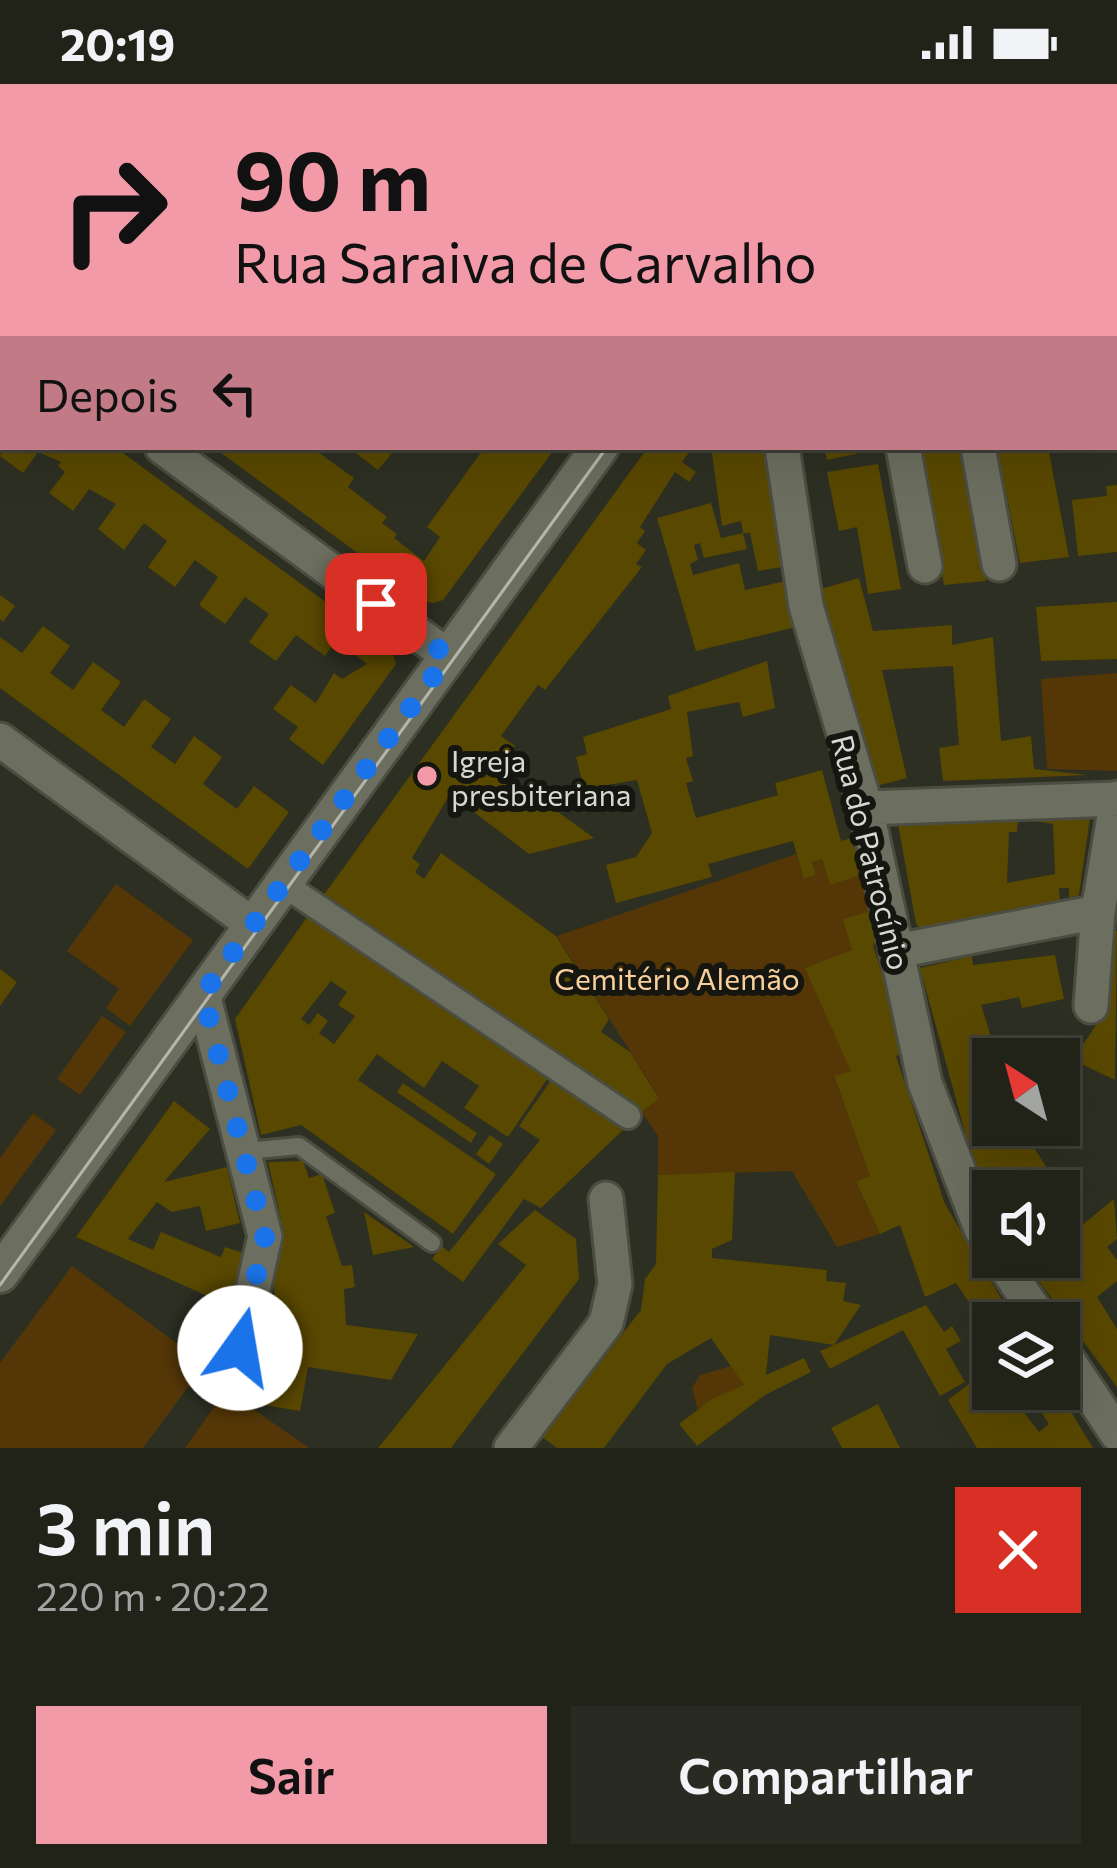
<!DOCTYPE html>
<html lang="pt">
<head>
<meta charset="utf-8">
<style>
	:root { --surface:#212319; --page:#292b22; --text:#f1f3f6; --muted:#a2a4a2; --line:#3e4038; --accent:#f39aa8 }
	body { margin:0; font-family:Commissioner,sans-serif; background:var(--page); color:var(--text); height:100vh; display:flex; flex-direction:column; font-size:45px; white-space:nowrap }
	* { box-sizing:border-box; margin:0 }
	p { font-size:39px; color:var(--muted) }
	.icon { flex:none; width:66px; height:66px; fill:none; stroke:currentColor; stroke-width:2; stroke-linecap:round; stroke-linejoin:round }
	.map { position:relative; height:1364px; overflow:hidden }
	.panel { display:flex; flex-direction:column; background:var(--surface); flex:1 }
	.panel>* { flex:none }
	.banner { position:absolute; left:0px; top:0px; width:1119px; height:366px; box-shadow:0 12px 48px #0002,0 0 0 3px var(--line); background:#f39aa8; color:#111; overflow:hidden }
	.needle { width:78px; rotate:324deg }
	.fabs { position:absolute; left:972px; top:954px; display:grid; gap:24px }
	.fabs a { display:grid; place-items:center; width:108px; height:108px; border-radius:0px; background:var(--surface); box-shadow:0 12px 48px #0002,0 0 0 3px var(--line); font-size:60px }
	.pin { position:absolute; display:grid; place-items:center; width:102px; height:102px; color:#fff; margin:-51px; border-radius:24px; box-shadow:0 6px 18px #0006 }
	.me { position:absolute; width:132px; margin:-66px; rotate:13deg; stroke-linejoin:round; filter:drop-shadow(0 0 9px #0008) }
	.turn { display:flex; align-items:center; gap:42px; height:252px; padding:0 36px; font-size:54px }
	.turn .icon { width:156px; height:156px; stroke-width:2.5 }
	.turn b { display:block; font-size:84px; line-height:102px }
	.then { display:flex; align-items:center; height:114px; padding:0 36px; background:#0003; gap:24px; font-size:45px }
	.round { display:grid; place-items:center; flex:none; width:126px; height:126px; border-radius:0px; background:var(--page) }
	.summary { display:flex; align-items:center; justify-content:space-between; height:204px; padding:0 36px }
	h1 { font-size:72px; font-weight:600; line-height:90px }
	.cta { display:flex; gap:24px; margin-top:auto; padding:24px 36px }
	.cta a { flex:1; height:138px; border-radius:0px; background:var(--accent); color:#111; font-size:48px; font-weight:600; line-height:138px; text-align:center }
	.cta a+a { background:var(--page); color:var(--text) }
	.status { display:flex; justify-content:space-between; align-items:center; height:84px; padding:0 60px; background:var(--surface); direction:ltr }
	.status svg { height:33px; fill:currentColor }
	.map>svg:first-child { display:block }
	.green { fill:#553707 }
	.building { fill:#594800; fill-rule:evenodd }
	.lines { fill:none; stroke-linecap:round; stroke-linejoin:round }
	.service-casing { stroke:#4b4d41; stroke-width:22 }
	.pedestrian-casing { stroke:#4b4d41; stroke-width:30 }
	.minor-casing { stroke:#4b4d41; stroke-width:39 }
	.tertiary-casing { stroke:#4b4d41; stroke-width:42 }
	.secondary-casing { stroke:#4b4d41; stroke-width:42 }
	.service { stroke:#6c6f5f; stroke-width:16 }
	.pedestrian { stroke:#6c6f5f; stroke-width:24 }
	.minor { stroke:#6c6f5f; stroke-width:33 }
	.tertiary { stroke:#6c6f5f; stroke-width:36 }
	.secondary { stroke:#697c57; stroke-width:36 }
	.tram { stroke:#b4b6ac; stroke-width:3 }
	.route { stroke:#1a73e8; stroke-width:21; stroke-dasharray:0 37.8 }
	.poi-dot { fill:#f39aa8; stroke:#151610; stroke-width:4.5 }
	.labels { text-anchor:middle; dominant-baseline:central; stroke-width:12; stroke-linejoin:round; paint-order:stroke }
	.poi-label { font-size:30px; fill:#d7d9d0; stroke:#151610; text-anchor:start }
	.street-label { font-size:30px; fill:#d7d9d0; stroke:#151610 }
	.park-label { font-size:30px; fill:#f9cf9b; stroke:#151610 }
</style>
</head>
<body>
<div class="status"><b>20:19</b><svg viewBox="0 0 49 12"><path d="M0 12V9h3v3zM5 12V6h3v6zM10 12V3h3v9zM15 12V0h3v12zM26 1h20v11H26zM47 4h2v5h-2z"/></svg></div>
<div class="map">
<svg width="1117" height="1364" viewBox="0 0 1117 1364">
	<rect width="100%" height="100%" fill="#2c2f21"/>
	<!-- green -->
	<path class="green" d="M 1117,589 L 1117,687 L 1047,685 L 1041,595 Z
		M 796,770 L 805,795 L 816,791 L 812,778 L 822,775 L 830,800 L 863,790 L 874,826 L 844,835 L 852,866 L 839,951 L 851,987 L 834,993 L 870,1092 L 856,1099 L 880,1150 L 837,1163 L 792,1087 L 658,1091 L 658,1052 L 642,1028 L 659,1013 L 557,852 Z
		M 116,800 L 193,856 L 130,942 L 106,924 L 119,905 L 67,867 Z
		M 102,932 L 126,948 L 80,1011 L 57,995 Z
		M 33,1029 L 56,1046 L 0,1122 L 0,1074 Z
		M 72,1182 L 205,1280 L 143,1364 L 0,1364 L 0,1279 Z
		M 731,1282 L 744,1301 L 698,1326 L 692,1304 L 700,1291 Z
		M 226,1306 L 309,1364 L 185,1364 Z"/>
	<!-- building -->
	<path class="building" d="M 5,363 L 115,363 L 392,567 L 396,580 L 323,681 L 289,655 L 298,643 L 273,625 L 291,601 L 316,619 L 334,589 L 342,595 L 367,580 L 336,556 L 325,572 L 296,551 L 276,577 L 249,558 L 269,530 L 245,513 L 225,540 L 199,521 L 218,493 L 195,476 L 175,503 L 148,483 L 167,457 L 144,439 L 124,466 L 98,445 L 116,420 L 89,405 L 73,427 L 49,409 L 65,388 L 58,382 L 61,378 L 38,368 L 23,389 L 0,372 Z
		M 213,363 L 311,363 L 354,394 L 348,403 L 387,433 L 382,439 L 397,450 L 394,454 L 424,477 L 440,453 L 427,443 L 485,363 L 556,363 L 443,516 L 433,519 L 423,517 Z
		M 348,363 L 397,363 L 378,386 Z
		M 648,363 L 693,363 L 682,378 L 696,388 L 689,398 L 675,388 L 640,443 L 645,447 L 637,459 L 646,466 L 636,480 L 642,483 L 545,606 L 538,601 L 501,652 L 515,662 L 499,685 L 594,754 L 529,770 L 450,710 L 412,774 L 420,780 L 415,788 L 424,795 L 441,769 L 556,852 L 609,935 L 601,948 L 630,968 L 659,1014 L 642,1028 L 323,812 Z
		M 711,363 L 765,363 L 800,542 L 696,567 L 657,434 L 711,419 L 721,454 L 743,449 L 747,465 L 704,474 L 700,459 L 694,461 L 698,476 L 690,480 L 693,491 L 739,479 L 745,506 L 785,497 L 782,483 L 758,487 L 750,449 L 743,449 L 741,437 L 722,442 Z
		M 824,363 L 878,363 L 878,365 L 827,376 Z
		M 917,363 L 961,363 L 986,497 L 944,501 Z
		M 1024,363 L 1048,363 L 1069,473 L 1020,479 L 998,368 Z
		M 878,380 L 901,505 L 868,510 L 857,443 L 839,447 L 827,388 Z
		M 1117,401 L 1117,468 L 1078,472 L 1072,416 L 1107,412 L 1106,402 Z
		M 859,494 L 873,547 L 952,541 L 952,561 L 993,553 L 1001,657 L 1031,652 L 1034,685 L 1088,691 L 943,697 L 939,664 L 959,661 L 953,582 L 882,586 L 907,694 L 865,705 L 817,506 Z
		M 0,511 L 15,522 L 3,538 L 0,535 Z
		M 1117,518 L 1117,575 L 1041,577 L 1036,523 Z
		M 43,542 L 70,562 L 50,589 L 73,606 L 93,578 L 121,598 L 101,626 L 124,643 L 144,615 L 171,635 L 151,663 L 175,680 L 194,652 L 222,673 L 203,700 L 237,725 L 254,702 L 289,728 L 248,785 L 0,604 L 0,553 L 22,569 Z
		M 767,577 L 775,624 L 743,633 L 739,618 L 687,628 L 693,672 L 686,674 L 693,697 L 686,699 L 696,734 L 778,711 L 775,699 L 822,686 L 841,757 L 851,754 L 863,790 L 830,801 L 822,775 L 812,778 L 816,791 L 804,795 L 793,757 L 708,780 L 712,793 L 616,819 L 606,781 L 636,773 L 652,749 L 637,696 L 584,705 L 576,673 L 587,670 L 583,653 L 671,625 L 668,612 Z
		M 1090,734 L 1079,811 L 1069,814 L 1069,804 L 1059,804 L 1060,816 L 920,844 L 916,840 L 898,740 L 1018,736 L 1017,748 L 1009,748 L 1007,799 L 1055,790 L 1053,740 L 1029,736 Z
		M 874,826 L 885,857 L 873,861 L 907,969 L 896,972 L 945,1120 L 1016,1239 L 993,1239 L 993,1255 L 956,1199 L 925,1213 L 900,1141 L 880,1150 L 856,1098 L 870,1092 L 834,992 L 851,987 L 805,884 L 852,866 L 843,835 Z
		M 310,829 L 550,991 L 508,1053 L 464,1024 L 479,1002 L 442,977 L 424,1004 L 377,970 L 358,996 L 496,1090 L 453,1150 L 301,1041 L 261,1051 L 235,935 ZM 331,897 L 347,908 L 338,921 L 355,932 L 334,960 L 319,949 L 328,937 L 318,929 L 309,941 L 301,935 Z
		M 1114,846 L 1117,847 L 1115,996 L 1073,976 L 1100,935 Z
		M 1055,871 L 1064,915 L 1022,924 L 1019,913 L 981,921 L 998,975 L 993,975 L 993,1041 L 1028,1041 L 1038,1060 L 1032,1061 L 1067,1114 L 1059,1120 L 1059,1107 L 993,1107 L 993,1122 L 966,1052 L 920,884 L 972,872 L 973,881 Z
		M 0,885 L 17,898 L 0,922 Z
		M 1071,991 L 1080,1009 L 1059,1021 L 1059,998 Z
		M 552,995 L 623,1046 L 541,1124 L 524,1115 L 463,1198 L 432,1175 L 442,1162 L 449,1168 L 540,1056 L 519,1042 Z
		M 403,999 L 477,1049 L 471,1059 L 397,1008 Z
		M 174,1017 L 210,1045 L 164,1098 L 227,1083 L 240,1139 L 206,1147 L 200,1122 L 172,1128 L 157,1118 L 128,1155 L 153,1166 L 161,1148 L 221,1173 L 225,1163 L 243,1169 L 231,1236 L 211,1221 L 214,1215 L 76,1153 Z
		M 490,1051 L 503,1060 L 489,1080 L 476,1070 Z
		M 303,1077 L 309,1094 L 322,1090 L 335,1129 L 326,1132 L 342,1182 L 352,1181 L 355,1203 L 344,1205 L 346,1241 L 418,1250 L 391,1296 L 308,1283 L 300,1327 L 253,1319 L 261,1275 L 287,1279 L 287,1244 L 280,1245 L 272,1193 L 283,1144 L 268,1078 Z
		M 735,1088 L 732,1156 L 712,1165 L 712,1174 L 827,1186 L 826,1197 L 846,1199 L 843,1217 L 861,1221 L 834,1261 L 770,1251 L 766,1291 L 804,1274 L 811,1288 L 765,1311 L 697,1362 L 679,1340 L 712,1315 L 744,1301 L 711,1254 L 667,1280 L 604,1364 L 557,1364 L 542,1353 L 641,1226 L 645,1195 L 656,1180 L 658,1091 Z
		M 1114,1115 L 1117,1155 L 1107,1163 L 1117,1176 L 1117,1197 L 1097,1213 L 1117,1245 L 1117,1303 L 1021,1173 L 1059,1173 L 1059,1123 L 1076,1146 Z
		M 535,1126 L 576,1155 L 579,1195 L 451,1364 L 378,1364 L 526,1181 L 498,1160 Z
		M 364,1128 L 414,1163 L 373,1171 Z
		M 926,1221 L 944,1248 L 952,1242 L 961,1257 L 946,1265 L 965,1298 L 940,1312 L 903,1246 L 830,1285 L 820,1267 Z
		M 990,1284 L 993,1305 L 1006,1305 L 1039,1348 L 1049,1340 L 1026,1305 L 1057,1305 L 1093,1364 L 977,1364 L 948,1316 Z
		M 878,1320 L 900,1364 L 842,1364 L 831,1344 Z"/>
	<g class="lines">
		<!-- service casing -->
		<g class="service-casing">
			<path id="service" d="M 245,1067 L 299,1062 L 432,1159"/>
		</g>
		<!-- pedestrian casing -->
		<g class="pedestrian-casing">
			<path id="pedestrian" d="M 283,800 L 628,1032"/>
		</g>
		<!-- minor casing -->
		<g class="minor-casing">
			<path id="minor" d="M 161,0 L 164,3
				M 292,3 L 296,0
				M 843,3 L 845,0
				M 0,237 L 3,240
				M 162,363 L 448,572
				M 782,363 L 806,522 L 866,724 L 925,999 L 981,1145 L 993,1163
				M 903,363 L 925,482
				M 978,363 L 999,480
				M 0,656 L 253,841
				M 866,724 L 1117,715
				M 897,867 L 1098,828 L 1117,714
				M 203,910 L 265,1152 L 240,1264
				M 1091,922 L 1098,828
				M 999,1173 L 1043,1239
				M 1059,1263 L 1117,1350
				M 511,1364 L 606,1239 L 615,1200 L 606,1115"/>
		</g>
		<!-- tertiary casing -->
		<g class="tertiary-casing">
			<path id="tertiary" d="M 0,1190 L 600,363"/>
		</g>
		<!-- secondary casing -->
		<g class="secondary-casing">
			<path id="secondary" d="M 514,0 L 516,3
				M 1116,234 L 1117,234"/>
		</g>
		<!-- service -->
		<use href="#service" class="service"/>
		<!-- pedestrian -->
		<use href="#pedestrian" class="pedestrian"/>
		<!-- minor -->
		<use href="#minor" class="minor"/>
		<!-- tertiary -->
		<use href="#tertiary" class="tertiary"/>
		<!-- secondary -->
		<use href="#secondary" class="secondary"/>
		<!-- tram -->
		<path class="tram" d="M 1116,240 L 1117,240
			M 0,1201 L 607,363"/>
	</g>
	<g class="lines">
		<!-- route -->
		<path class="route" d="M 240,1264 L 265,1152 L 203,910 L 448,572 L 376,520"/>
	</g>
	<!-- markers -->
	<circle class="poi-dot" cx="427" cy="692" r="12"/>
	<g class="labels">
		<!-- poi labels -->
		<g class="poi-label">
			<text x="451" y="675">Igreja<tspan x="451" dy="34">presbiteriana</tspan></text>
		</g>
		<!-- street labels -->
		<g class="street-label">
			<text transform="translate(872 768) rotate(76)">Rua do Patrocínio</text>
		</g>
		<!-- park labels -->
		<g class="park-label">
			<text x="677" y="893">Cemitério Alemão</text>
		</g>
	</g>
</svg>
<div class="fabs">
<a><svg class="needle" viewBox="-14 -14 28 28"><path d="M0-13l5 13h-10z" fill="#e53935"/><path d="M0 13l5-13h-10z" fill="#a2a4a2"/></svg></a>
<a><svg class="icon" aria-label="sound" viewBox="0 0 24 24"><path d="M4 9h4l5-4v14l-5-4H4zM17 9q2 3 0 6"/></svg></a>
<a><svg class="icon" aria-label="layers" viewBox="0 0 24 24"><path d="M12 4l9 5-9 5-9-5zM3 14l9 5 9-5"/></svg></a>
</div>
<div class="pin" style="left:376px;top:520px;background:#d93025"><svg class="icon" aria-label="arrive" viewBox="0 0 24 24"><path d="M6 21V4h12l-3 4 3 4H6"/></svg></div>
<svg class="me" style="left:240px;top:1264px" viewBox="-20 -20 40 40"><circle r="19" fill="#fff"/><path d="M0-13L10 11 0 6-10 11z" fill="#1a73e8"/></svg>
<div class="banner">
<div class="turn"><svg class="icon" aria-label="right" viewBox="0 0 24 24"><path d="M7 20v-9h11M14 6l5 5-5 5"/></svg><div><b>90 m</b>Rua Saraiva de Carvalho</div></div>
<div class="then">Depois<svg class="icon" aria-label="left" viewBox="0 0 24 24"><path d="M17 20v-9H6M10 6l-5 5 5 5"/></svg></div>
</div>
</div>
<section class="panel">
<div class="summary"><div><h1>3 min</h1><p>220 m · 20:22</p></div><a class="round" style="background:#d93025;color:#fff"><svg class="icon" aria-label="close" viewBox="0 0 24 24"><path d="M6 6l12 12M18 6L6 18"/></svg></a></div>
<div class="cta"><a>Sair</a><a>Compartilhar</a></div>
</section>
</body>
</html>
